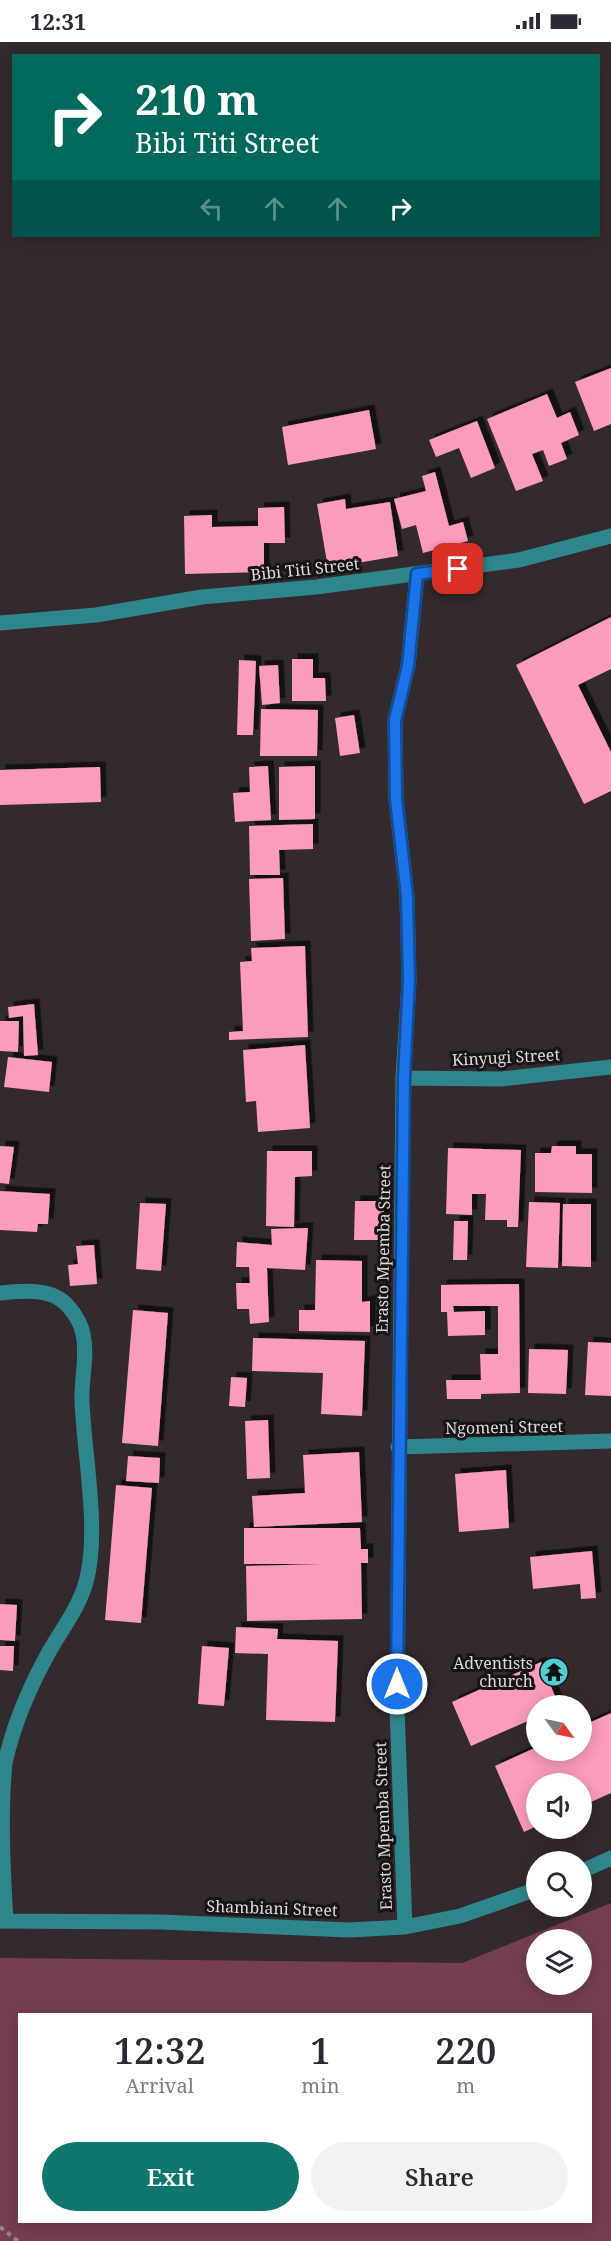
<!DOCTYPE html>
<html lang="en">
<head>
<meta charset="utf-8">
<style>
	:root { --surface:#fff; --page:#f2f2f3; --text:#2b2b33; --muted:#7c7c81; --accent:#0f766e }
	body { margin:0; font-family:"Noto Serif",serif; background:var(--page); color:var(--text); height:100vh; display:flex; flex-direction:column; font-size:22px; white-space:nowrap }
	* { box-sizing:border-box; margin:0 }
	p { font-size:20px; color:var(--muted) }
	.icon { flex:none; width:33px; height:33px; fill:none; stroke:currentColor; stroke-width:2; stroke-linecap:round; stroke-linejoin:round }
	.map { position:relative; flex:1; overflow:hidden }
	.side { position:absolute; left:18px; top:1971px; width:574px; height:210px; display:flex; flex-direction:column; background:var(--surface); border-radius:0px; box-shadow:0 3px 15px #0003 }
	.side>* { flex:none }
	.banner { position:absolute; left:12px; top:12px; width:588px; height:183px; border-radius:0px; box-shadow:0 3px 15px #0003; background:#00695c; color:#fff; overflow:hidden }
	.needle { width:39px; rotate:123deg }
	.controls { position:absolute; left:526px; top:1653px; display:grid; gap:12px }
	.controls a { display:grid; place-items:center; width:66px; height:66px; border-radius:50%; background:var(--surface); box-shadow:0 3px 15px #0003; font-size:30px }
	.pin { position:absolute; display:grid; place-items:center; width:51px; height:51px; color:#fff; margin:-26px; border-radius:12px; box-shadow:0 3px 9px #0006 }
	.me { position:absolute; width:66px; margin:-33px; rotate:0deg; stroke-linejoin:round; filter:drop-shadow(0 0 4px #0008) }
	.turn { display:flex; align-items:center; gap:21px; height:126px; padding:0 24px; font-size:27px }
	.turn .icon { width:78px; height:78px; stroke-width:2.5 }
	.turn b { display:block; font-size:42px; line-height:51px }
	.lanes { display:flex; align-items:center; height:57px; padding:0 24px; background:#0003; justify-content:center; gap:30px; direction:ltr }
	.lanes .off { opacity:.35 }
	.eta { display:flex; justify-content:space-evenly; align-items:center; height:102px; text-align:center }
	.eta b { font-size:36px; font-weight:600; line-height:42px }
	.button { display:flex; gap:12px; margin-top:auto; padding:12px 24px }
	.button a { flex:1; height:69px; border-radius:36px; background:var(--accent); color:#fff; font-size:24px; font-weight:600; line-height:69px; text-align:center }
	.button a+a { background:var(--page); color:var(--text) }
	.status { display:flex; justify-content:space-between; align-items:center; height:42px; padding:0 30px; background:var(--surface); direction:ltr }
	.status svg { height:16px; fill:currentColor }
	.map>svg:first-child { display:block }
	.green { fill:#763e53; fill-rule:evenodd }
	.building { fill:#fb9bbd; filter:url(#shadow) }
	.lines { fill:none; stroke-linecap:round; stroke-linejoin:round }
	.path { stroke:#90898b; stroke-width:4; stroke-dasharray:4.5 4.5; stroke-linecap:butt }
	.minor { stroke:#2f868a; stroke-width:15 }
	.route-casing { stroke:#114b97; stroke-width:15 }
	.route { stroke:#1a73e8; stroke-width:10 }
	.labels { text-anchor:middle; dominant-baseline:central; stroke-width:6; stroke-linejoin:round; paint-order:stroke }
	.street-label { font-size:16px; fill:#ded9da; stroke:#181415 }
	.poi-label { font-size:16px; fill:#ded9da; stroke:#181415; text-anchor:end }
</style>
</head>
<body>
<div class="status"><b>12:31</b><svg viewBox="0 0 49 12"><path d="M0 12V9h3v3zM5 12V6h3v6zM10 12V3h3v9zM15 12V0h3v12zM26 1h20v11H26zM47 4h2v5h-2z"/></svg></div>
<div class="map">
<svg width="611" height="2199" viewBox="0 0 611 2199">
	<defs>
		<filter id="shadow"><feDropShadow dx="5.5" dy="-5.5" stdDeviation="0" flood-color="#0009"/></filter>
	</defs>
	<rect width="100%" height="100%" fill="#332a2d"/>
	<!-- green -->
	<path class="green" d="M 611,1861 L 611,2199 L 0,2199 L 0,1916 L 462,1921 ZM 537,1898 L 582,1898 L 582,1942 L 537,1942 ZM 20,1972 L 591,1972 L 591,2180 L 20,2180 Z"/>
	<!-- building -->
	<path class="building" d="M 611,326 L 611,382 L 594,389 L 575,340 Z
		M 547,352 L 557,376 L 570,370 L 579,393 L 561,401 L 567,417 L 549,424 L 543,408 L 532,412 L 543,439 L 516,449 L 487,377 Z
		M 369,368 L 376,407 L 288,423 L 282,385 Z
		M 477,379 L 495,426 L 471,436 L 459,406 L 436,415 L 429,398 Z
		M 435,430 L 449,484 L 463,480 L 468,499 L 423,511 L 416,483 L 402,487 L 394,457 L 426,449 L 422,434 Z
		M 345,457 L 346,467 L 390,460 L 398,514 L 328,526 L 317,462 Z
		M 284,465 L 285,501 L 264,501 L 264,530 L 185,532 L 184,474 L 212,473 L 212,485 L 258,484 L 258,466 Z
		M 611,575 L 611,627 L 578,643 L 611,710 L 611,749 L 584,762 L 516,623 Z
		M 292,617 L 313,617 L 313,636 L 325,636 L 326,659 L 292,659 Z
		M 239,618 L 256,619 L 253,693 L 237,693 Z
		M 278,623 L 280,661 L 262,663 L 259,624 Z
		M 261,667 L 318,668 L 317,714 L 260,714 Z
		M 354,673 L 360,711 L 340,714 L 335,676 Z
		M 268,724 L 271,778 L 235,780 L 233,751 L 250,750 L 249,725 Z
		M 315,724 L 315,777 L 279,778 L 279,725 Z
		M 100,725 L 101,760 L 0,763 L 0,728 Z
		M 313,782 L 313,807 L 279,808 L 280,833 L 250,833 L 249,784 Z
		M 283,836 L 285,897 L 251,899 L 249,837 Z
		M 305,904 L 308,995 L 229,998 L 229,990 L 243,989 L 240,920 L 252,919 L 251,906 Z
		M 34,962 L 38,1013 L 24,1014 L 23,974 L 9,976 L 8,965 Z
		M 0,979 L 19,979 L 18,1010 L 0,1009 Z
		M 305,1003 L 310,1086 L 258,1090 L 256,1059 L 246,1060 L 243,1008 Z
		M 8,1015 L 52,1020 L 49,1050 L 4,1045 Z
		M 0,1104 L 14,1105 L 9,1142 L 0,1141 Z
		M 552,1104 L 576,1104 L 576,1112 L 592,1112 L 592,1151 L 535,1150 L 535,1111 L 551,1111 Z
		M 448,1106 L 521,1108 L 518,1185 L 507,1185 L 507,1178 L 485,1178 L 486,1152 L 472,1152 L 472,1173 L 446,1172 Z
		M 267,1109 L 312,1109 L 312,1134 L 295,1135 L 294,1185 L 266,1184 Z
		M 0,1149 L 50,1152 L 48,1182 L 38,1182 L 37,1190 L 0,1188 Z
		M 355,1159 L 384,1159 L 383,1198 L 354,1198 Z
		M 529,1160 L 560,1161 L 558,1226 L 526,1225 Z
		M 140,1161 L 166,1162 L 161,1229 L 136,1227 Z
		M 563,1162 L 591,1162 L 591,1225 L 562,1224 Z
		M 454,1179 L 468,1179 L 467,1218 L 453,1218 Z
		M 308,1186 L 305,1228 L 267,1226 L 269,1280 L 250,1282 L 249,1267 L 237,1267 L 236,1241 L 250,1241 L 249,1225 L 236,1225 L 237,1200 L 272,1203 L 271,1187 Z
		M 94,1203 L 97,1242 L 70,1244 L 68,1223 L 78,1222 L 76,1204 Z
		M 316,1218 L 362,1219 L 362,1260 L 370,1259 L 370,1290 L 299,1289 L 299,1268 L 315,1268 Z
		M 519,1242 L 520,1351 L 481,1352 L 481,1357 L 447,1357 L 446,1338 L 481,1338 L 480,1312 L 498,1312 L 498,1264 L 453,1264 L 454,1270 L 485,1269 L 485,1293 L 448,1294 L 447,1270 L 441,1270 L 441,1243 Z
		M 133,1268 L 168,1271 L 158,1404 L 122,1401 Z
		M 253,1296 L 365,1299 L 362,1374 L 321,1372 L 323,1331 L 252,1329 Z
		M 588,1300 L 611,1301 L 611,1354 L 585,1353 Z
		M 529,1307 L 568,1308 L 566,1352 L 528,1351 Z
		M 231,1335 L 247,1336 L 245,1365 L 229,1364 Z
		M 268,1378 L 270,1436 L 247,1437 L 245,1379 Z
		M 359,1410 L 362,1480 L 254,1485 L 252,1454 L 305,1451 L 303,1413 Z
		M 128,1414 L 160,1416 L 159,1441 L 126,1439 Z
		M 506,1428 L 509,1486 L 459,1490 L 455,1432 Z
		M 116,1443 L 152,1446 L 141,1581 L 105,1578 Z
		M 244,1486 L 360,1486 L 361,1507 L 368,1507 L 368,1521 L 361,1521 L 362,1577 L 247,1579 L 246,1524 L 325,1522 L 244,1522 Z
		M 592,1509 L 596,1556 L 581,1557 L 580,1542 L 533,1547 L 530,1515 Z
		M 0,1562 L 17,1563 L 15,1599 L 0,1598 Z
		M 236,1585 L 278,1587 L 277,1597 L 338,1599 L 335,1680 L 266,1678 L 268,1612 L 235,1611 Z
		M 0,1604 L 14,1604 L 13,1629 L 0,1628 Z
		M 202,1604 L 229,1606 L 224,1664 L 198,1662 Z
		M 541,1620 L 559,1664 L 537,1664 L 537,1675 L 471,1704 L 452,1660 Z
		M 611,1671 L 611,1751 L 582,1764 L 582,1742 L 537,1742 L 537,1784 L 524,1790 L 495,1724 L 537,1705 L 537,1708 L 582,1708 L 582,1684 Z"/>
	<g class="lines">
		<!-- path -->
		<path class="path" d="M 0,2185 L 18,2199"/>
		<!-- minor -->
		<path class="minor" d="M 0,581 L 96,573 L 202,555 L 316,545 L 519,518 L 611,494
			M 403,1036 L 501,1037 L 611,1025
			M 0,1251 C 22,1249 52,1245 68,1264 C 75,1272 81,1281 83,1292 C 88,1314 81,1337 82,1359 C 84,1413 100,1489 86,1540 C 79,1565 63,1586 50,1608 C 30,1644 14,1680 5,1721 C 0,1771 3,1828 6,1879
			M 398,1405 L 611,1399
			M 582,1829 L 611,1816
			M 0,1879 L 161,1880 L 349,1888 L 405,1885 L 460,1874 L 537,1847
			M 405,1885 L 397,1666 L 403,1036 L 409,938 L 407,854 L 396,757 L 395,678 L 408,624 L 417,532"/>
	</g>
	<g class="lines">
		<!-- route casing -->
		<g class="route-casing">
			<path id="route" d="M 397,1642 L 404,1036 L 409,938 L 407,854 L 396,757 L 395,678 L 408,624 L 417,532 L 458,527"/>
		</g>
		<!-- route -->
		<use href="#route" class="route"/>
	</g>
	<!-- icons -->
	<defs>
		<g id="temple-disc" transform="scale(1.5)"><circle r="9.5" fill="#51ccd2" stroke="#181415"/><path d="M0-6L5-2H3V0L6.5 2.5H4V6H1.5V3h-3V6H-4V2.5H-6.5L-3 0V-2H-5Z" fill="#111"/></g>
	</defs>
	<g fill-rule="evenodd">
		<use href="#temple-disc" x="554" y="1630"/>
	</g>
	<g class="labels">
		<!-- street labels -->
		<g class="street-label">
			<text transform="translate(305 527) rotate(-6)">Bibi Titi Street</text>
			<text transform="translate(506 1015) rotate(-3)">Kinyugi Street</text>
			<text transform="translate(383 1207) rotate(-89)">Erasto Mpemba Street</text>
			<text transform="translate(504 1385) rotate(-1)">Ngomeni Street</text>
			<text transform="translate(383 1784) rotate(-92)">Erasto Mpemba Street</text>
			<text transform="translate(272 1866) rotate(2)">Shambiani Street</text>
		</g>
		<!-- poi labels -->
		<g class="poi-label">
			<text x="533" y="1621">Adventists<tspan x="533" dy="18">church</tspan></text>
		</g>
	</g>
</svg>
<div class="controls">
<a><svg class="needle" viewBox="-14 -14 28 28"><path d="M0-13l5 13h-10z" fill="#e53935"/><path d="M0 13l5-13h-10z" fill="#7c7c81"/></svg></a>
<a><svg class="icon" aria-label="sound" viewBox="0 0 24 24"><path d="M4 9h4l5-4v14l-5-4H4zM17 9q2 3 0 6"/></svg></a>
<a><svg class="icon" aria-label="search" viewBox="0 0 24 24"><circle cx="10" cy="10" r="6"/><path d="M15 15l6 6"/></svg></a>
<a><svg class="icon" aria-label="layers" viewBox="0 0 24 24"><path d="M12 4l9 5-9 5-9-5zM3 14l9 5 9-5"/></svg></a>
</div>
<div class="pin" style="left:458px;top:527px;background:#d93025"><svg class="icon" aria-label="arrive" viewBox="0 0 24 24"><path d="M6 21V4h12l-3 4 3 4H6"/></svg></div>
<svg class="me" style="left:397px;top:1642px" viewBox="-20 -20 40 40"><circle r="17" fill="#1a73e8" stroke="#fff" stroke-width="3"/><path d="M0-11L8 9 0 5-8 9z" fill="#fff"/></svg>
<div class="banner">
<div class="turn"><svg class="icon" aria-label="right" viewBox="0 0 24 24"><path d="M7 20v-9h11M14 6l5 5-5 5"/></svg><div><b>210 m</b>Bibi Titi Street</div></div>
<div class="lanes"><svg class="icon off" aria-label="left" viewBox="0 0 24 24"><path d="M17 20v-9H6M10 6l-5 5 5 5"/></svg><svg class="icon off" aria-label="ahead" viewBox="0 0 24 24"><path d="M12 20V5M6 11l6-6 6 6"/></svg><svg class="icon off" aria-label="ahead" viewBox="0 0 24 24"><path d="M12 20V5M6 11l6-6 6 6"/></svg><svg class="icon" aria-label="right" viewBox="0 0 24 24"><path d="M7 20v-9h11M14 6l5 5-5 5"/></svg></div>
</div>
<section class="side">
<div class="eta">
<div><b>12:32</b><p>Arrival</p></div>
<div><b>1</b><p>min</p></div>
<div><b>220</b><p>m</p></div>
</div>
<div class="button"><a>Exit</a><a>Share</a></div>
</section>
</div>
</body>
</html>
